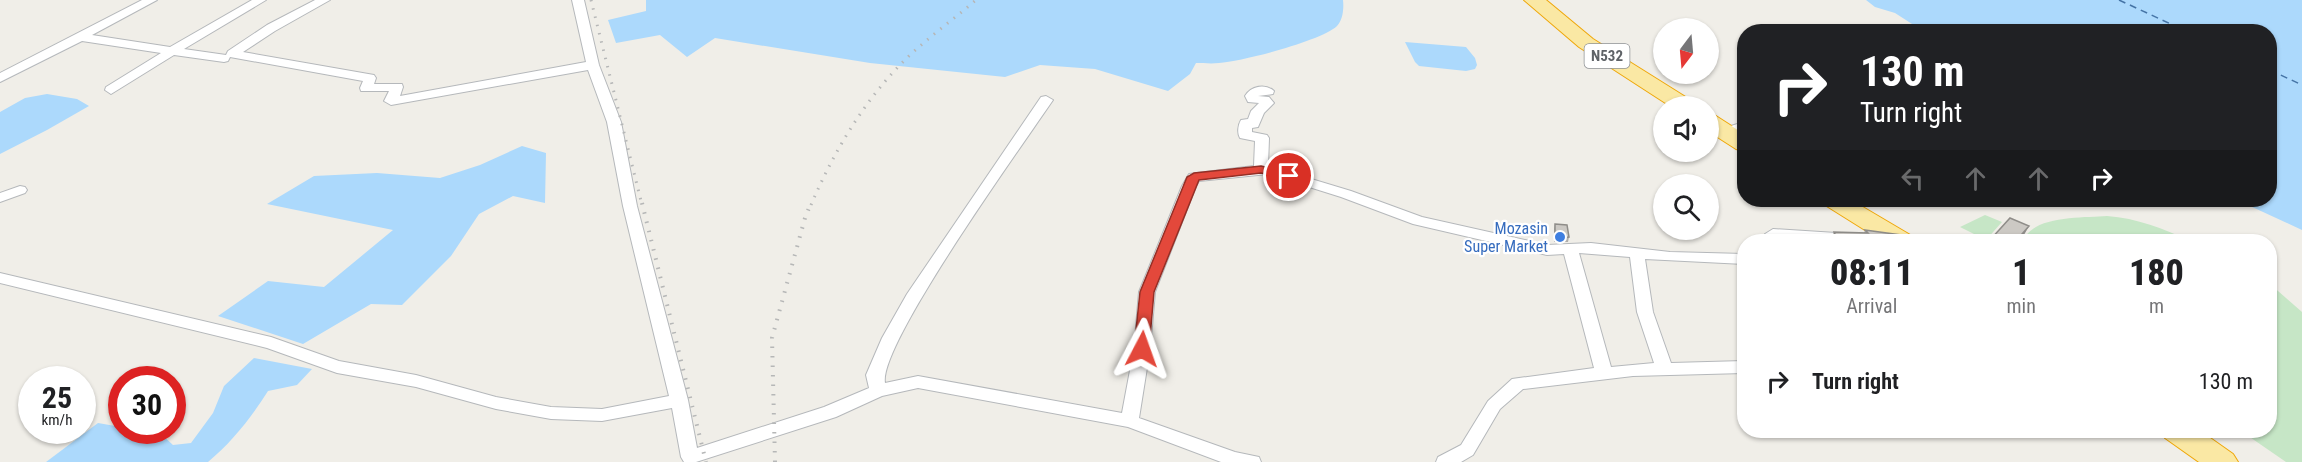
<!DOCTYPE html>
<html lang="en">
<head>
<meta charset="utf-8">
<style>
	:root { --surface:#fff; --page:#f6f6f6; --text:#202124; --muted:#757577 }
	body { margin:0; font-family:"Roboto Condensed",sans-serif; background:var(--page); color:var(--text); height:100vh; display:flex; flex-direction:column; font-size:22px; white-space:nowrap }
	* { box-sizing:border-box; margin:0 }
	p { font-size:20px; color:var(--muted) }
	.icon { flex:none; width:33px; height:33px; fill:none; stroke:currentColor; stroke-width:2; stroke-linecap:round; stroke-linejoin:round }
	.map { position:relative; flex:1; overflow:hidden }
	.drawer { position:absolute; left:1737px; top:234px; width:540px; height:204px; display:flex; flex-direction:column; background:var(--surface); border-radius:24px; box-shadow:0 2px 4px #0004 }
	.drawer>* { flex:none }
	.banner { position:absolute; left:1737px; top:24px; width:540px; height:183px; border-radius:24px; box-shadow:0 2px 4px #0004; background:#202124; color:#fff; overflow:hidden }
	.needle { width:39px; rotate:196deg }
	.buttons { position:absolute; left:1653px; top:18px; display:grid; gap:12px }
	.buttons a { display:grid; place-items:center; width:66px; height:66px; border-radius:50%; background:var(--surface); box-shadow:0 2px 4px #0004; font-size:30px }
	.speed { position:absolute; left:18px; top:366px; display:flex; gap:12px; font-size:30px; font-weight:700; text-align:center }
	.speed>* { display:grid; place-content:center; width:78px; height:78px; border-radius:50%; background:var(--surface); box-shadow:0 2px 4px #0004; line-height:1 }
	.speed small { font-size:15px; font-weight:400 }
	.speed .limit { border:9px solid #d22; background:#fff; color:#111 }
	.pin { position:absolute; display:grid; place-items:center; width:51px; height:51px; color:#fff; margin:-26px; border:3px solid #fff; border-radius:50%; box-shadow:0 2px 6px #0007 }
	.me { position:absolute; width:66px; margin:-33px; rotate:4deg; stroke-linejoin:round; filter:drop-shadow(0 0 4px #0008) }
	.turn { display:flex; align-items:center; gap:21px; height:126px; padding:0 24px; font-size:27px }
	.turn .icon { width:78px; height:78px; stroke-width:2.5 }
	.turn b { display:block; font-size:42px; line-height:51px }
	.lanes { display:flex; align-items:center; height:57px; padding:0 24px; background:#0003; justify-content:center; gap:30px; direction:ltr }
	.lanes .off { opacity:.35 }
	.eta { display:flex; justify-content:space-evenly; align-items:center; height:102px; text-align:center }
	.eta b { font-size:36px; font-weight:800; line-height:42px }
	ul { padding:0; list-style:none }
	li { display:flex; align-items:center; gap:18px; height:90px; padding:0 24px }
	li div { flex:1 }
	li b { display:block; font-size:22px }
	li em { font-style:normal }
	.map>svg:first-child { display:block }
	.green { fill:#c6e6c6 }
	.water { fill:#acd9fc }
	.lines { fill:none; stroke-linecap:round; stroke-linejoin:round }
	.ferry { stroke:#4574a6; stroke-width:1.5; stroke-dasharray:7 5; stroke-linecap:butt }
	.minor-casing { stroke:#b5b8bb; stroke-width:2 }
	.trunk-casing { stroke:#efa709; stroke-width:2 }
	.minor { fill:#fff; fill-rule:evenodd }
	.trunk { fill:#fae8a4; fill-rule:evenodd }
	.rail-far1 { stroke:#b6b7b7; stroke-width:3; stroke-dasharray:1.5 7; stroke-linecap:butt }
	.rail { stroke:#b6b7b7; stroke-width:4; stroke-dasharray:1.5 8; stroke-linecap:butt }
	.wall { fill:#afada9 }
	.shaded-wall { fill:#8f8d89 }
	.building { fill:#ccc9c4; stroke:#8f8d89; stroke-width:1.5 }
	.route { fill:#e3483b; stroke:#942f26; stroke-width:1.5 }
	.shop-dot { fill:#3f7fe0; stroke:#fff; stroke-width:2 }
	.labels { text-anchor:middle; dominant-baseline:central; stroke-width:4.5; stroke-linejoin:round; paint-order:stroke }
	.shield { fill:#fff; stroke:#8f9295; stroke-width:1.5 }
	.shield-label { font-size:15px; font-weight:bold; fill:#5f6367 }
	.shop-label { font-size:16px; fill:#366cbe; stroke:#fff; text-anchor:end }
</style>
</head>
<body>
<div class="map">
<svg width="2302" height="462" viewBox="0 0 2302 462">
	<rect width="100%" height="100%" fill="#f0eee8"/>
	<!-- green -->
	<path class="green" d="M 1985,215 L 2002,222 L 1986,240 L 1960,227 Z
		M 2107,216 C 2137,218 2164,229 2190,241 L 2023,241 C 2033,215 2083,218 2107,216 Z
		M 2270,284 L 2302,312 L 2302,462 L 2286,462 L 2241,431 L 2270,430 Z"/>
	<!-- water -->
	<path class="water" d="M 646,0 L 1343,0 C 1344,8 1343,20 1337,26 C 1321,41 1243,61 1219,63 C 1211,64 1203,63 1196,63 L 1190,74 L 1168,91 L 1095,69 L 1040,65 L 1005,77 L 870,63 L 715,38 L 687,57 L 660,35 L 616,43 L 608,20 L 646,11 Z
		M 1866,0 L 2302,0 L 2302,230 L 2237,200 L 2270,200 L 2270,32 L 1923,31 L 1895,13 L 1875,7 Z
		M 1405,42 L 1466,47 L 1475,58 L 1477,65 L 1475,69 L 1466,71 L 1419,66 L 1415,62 Z
		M 47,94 L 77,99 L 89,106 L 47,130 L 0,154 L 0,112 L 25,98 Z
		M 522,146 L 546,153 L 545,203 L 513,196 L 479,214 L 451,256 L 402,305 L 371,304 L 303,344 L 218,316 L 268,281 L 324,287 L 393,230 L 267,204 L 314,176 L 377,173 L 440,178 L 480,165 Z
		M 254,358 L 312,369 L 297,385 L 268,391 C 251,418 232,442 208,462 L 46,462 L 98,423 L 121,427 L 122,430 L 164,431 L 161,434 L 173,445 L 191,443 L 213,413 L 224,386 Z"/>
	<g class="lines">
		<!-- ferry -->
		<path class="ferry" d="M 2119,0 L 2188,32
			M 2270,70 L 2302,85"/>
		<!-- minor casing -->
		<g class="minor-casing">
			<path id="minor" d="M 142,0 L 157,0 L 92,35 L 170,47 L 252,0 L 266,0 L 184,49 L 226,55 L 228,51 L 267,25 L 315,0 L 330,0 L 275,31 L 243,52 L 374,75 L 376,78 L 374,84 L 402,84 L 403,87 L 400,96 L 586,62 L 572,0 L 584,0 L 599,65 L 621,122 L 637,206 L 688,400 L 697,448 L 824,407 L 869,388 L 866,375 L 882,338 L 907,294 L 1041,97 L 1046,96 L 1053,100 C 1024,143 878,345 885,383 L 918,376 L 1122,413 L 1134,349 L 1139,292 L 1182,186 L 1189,174 L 1254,166 L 1255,141 L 1240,138 C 1237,133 1238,125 1241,120 L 1248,119 L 1251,111 L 1259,103 L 1248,102 L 1245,96 C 1251,86 1265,83 1274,91 L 1273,94 L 1258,96 L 1269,97 L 1274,103 L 1264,113 L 1258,127 L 1252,128 L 1252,132 L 1267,135 L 1269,138 L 1268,166 L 1351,191 L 1422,217 L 1547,245 L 1591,243 L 1670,252 L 1744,254 L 1744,264 L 1645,259 L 1653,312 L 1671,363 L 1744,361 L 1744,373 L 1633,376 L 1523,389 L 1500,409 L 1473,455 L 1461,462 L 1436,462 L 1438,457 L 1461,445 L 1488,401 L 1512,379 L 1594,368 L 1564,254 L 1547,255 L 1413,224 L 1341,197 L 1268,174 L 1199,181 L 1196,186 L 1155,292 L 1150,349 L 1139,418 L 1235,452 L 1259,457 L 1261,462 L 1221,462 L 1128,427 L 918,388 L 882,396 L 836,417 L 696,462 L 684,462 L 681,457 L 672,408 L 602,421 L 551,419 L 496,409 L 416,387 L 337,373 L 267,348 L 0,283 L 0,273 L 271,337 L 339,361 L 416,375 L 496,397 L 551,407 L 602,409 L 669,396 L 623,206 L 607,122 L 588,70 L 391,105 L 384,101 L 389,91 L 361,91 L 360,88 L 363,81 L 230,57 L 228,61 L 224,62 L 174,55 L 111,94 L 105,90 L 106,87 L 161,53 L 82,41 L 0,82 L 0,73 ZM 1579,253 L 1630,257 L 1637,312 L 1654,363 L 1611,367 Z
				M 1744,122 L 1744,130 L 1726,136 L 1719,132 L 1721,129 Z
				M 20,186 L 25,187 L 27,190 L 25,193 L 0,202 L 0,193 Z
				M 1773,229 L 1852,234 L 1860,239 L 1858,242 L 1783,239 L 1783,242 L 1768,242 L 1765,234 Z"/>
		</g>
		<!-- trunk casing -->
		<g class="trunk-casing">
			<path id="trunk" d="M 1524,0 L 1546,0 L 1593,39 L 1692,101 L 1695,106 L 1670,106 L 1579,47 Z
				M 1708,114 L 1716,116 L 1744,134 L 1744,151 L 1736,149 L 1708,131 Z
				M 1822,200 L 1851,200 L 1912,236 L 1916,242 L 1884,242 L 1825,205 Z
				M 2161,430 L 2199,430 L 2233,454 L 2238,462 L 2199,462 L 2165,438 Z"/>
		</g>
		<!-- minor -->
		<use href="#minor" class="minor"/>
		<!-- trunk -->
		<use href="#trunk" class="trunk"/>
		<!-- rail-far1 -->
		<path class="rail-far1" d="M 591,0 L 642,205
			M 811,205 C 834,151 866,97 909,56 C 930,36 954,19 976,0"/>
		<!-- rail -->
		<path class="rail" d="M 642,203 L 706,462
			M 775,462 L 772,338 L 805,218 L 811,203"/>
	</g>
	<!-- wall -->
	<path class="wall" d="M 1555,224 L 1569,237 L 1568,242 L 1554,242 L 1554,229 Z
		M 1865,230 L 1903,242 L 1830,242 L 1834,232 L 1864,233 Z"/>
	<!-- shaded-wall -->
	<path class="shaded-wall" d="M 2029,226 L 2020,242 L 2015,242 Z"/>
	<!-- building -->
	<path class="building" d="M 2010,218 L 2029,226 L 2015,242 L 1994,242 L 1990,240 Z
		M 1555,224 L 1567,225 L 1569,237 L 1555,238 Z
		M 1865,230 L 1901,235 L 1903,242 L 1839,242 L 1834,232 L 1868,233 Z"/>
	<!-- route -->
	<path class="route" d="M 1261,166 L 1293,173 L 1295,176 L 1289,180 L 1261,173 L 1199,180 L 1154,292 L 1149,349 L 1147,353 L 1136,353 L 1134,349 L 1140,292 L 1187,177 L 1194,173 Z"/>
	<!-- markers -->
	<circle class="shop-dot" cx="1560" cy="237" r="6"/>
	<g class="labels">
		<!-- shield labels -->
		<rect class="shield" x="1584.5" y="44" width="45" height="24" rx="4.5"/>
		<g class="shield-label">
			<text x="1607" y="56">N532</text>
		</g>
		<!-- shop labels -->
		<g class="shop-label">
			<text x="1548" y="228">Mozasin<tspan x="1548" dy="18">Super Market</tspan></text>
		</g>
	</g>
</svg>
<div class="buttons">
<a><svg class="needle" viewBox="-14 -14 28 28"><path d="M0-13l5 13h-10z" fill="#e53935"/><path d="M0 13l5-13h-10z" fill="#757577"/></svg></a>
<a><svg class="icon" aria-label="sound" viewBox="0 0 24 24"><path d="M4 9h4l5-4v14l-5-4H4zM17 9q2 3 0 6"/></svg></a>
<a><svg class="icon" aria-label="search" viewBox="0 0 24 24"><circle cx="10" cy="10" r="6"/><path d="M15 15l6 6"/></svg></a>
</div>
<div class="speed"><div>25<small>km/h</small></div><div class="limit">30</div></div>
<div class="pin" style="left:1289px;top:176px;background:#d93025"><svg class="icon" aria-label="arrive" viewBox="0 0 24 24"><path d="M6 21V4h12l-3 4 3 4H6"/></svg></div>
<svg class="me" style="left:1142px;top:349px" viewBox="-20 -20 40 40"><path d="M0-17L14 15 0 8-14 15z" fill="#e3483b" stroke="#fff" stroke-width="4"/></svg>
<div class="banner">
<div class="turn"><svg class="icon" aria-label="right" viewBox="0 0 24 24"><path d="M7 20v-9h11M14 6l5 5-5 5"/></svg><div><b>130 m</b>Turn right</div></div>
<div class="lanes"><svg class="icon off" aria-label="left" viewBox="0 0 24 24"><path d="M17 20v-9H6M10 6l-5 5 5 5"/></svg><svg class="icon off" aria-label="ahead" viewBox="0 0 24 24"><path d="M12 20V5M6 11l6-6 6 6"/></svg><svg class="icon off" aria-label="ahead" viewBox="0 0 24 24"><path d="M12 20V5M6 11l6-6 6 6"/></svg><svg class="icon" aria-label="right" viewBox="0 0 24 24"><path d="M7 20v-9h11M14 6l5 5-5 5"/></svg></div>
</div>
<section class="drawer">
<div class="eta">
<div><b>08:11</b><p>Arrival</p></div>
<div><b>1</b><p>min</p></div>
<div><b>180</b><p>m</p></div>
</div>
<ul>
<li><svg class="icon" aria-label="right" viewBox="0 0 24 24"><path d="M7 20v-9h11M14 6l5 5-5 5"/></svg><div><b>Turn right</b></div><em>130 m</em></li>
</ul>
</section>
</div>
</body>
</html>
